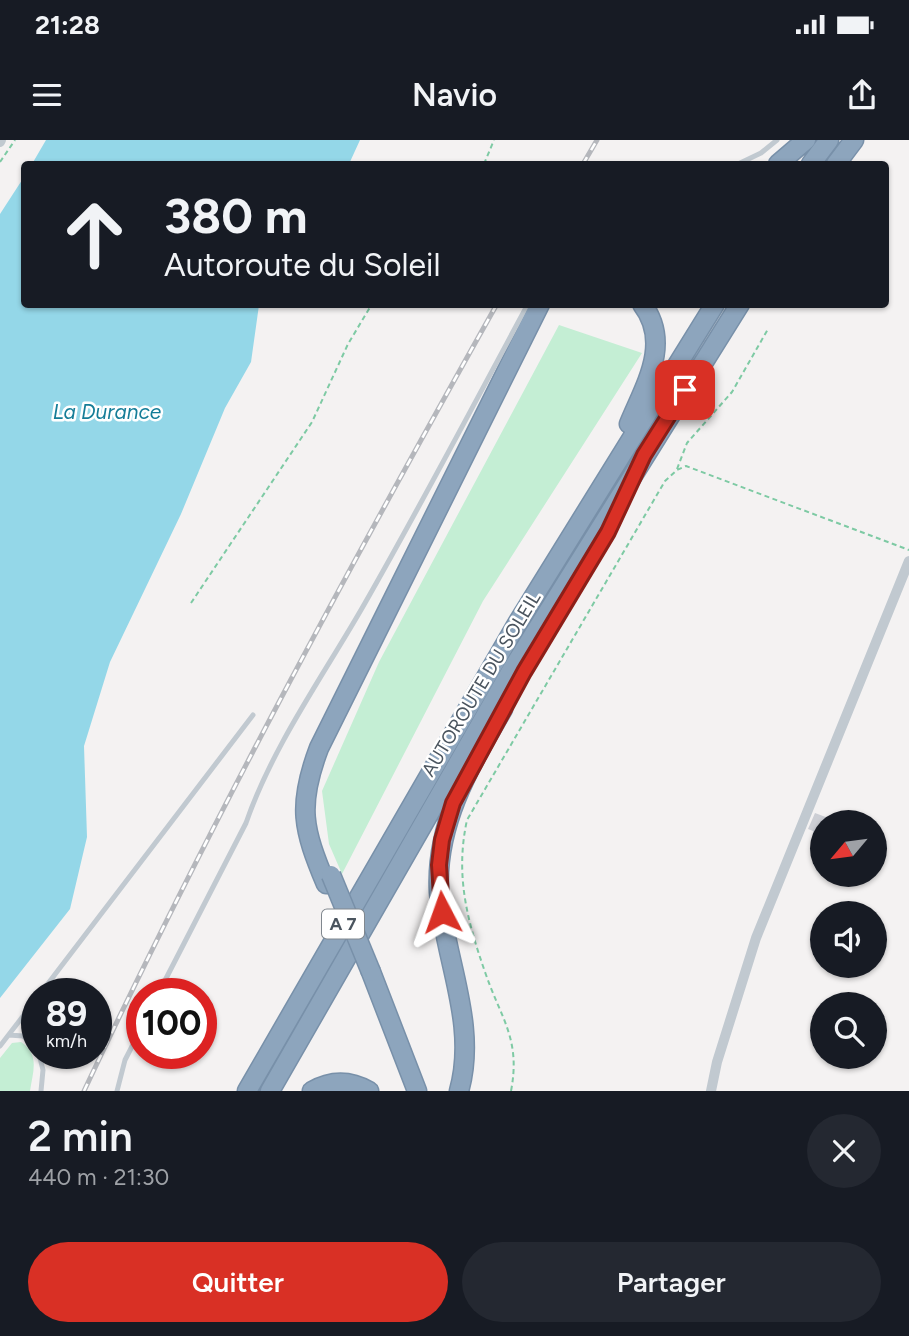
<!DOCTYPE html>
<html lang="fr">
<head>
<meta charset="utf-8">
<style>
	:root { --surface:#171b24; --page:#242831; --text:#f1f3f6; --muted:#9ea1a6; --accent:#d93025 }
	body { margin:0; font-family:Figtree,sans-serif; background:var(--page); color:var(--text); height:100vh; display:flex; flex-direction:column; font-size:26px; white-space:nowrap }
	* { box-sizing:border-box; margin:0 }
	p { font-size:23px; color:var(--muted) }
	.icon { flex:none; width:38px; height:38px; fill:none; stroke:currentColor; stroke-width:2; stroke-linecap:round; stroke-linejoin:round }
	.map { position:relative; height:951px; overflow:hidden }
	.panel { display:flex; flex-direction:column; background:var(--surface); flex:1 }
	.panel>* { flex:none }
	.guide { position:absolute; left:21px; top:21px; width:868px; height:147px; border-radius:7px; box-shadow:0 2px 5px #0004; background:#171b24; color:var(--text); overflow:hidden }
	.needle { width:46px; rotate:241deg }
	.tools { position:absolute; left:810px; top:670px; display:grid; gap:14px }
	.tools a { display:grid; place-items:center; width:77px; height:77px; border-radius:50%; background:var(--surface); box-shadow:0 2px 5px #0004; font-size:35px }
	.speed { position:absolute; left:21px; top:838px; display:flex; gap:14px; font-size:35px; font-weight:700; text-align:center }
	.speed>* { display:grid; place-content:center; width:91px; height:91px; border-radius:50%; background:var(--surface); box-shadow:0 2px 5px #0004; line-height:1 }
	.speed small { font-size:18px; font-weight:400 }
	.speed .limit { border:10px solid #d22; background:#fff; color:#111 }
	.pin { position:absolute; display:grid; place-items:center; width:60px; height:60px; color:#fff; margin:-30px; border-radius:14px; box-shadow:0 4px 10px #0006 }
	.me { position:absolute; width:77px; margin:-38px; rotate:356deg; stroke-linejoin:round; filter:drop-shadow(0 0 5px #0008) }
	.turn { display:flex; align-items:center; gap:24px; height:147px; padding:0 28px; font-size:32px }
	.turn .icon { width:91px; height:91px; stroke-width:2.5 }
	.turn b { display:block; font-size:49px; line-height:60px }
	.round { display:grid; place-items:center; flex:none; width:74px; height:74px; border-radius:37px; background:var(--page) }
	.head { display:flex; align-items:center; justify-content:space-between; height:119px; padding:0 28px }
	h1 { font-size:42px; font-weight:600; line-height:52px }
	.cta { display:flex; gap:14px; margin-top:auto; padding:14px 28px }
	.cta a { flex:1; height:80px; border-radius:42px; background:var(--accent); color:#fff; font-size:28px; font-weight:600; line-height:80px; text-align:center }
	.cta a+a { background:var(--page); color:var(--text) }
	.status { display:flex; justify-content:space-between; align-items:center; height:49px; padding:0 35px; background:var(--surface); direction:ltr }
	.status svg { height:19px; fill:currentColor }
	header { display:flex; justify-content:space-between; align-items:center; height:91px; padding:0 28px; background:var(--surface); font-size:32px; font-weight:600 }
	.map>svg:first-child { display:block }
	.green { fill:#c4eed4 }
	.water { fill:#94d7e8 }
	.building { fill:#ccced4 }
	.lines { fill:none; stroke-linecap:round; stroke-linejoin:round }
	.motorway-casing { stroke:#7890a9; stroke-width:21 }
	.path { stroke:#7ecaa4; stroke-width:2; stroke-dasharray:5 3.5; stroke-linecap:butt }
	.service { stroke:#c1c9d0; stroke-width:5 }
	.minor { stroke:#c1c9d0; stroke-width:10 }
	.motorway { stroke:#8da5bd; stroke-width:18 }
	.rail-casing { stroke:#b5b7bc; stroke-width:5 }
	.rail { stroke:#fff; stroke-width:2.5; stroke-dasharray:8; stroke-linecap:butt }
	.motorway-bridge-casing { stroke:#7890a9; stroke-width:21; stroke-linecap:butt }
	.motorway-bridge { stroke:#8da5bd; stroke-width:18 }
	.route-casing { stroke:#8d1f18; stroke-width:18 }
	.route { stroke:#d93025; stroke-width:12 }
	.labels { text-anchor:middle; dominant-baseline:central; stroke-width:5; stroke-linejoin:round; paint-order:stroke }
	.shield { fill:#fff; stroke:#81888f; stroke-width:2 }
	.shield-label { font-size:18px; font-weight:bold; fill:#4b555f }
	.street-label { font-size:19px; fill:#4b555f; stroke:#fff }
	.water-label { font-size:21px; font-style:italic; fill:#157d98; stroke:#fff }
</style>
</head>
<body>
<div class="status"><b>21:28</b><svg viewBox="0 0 49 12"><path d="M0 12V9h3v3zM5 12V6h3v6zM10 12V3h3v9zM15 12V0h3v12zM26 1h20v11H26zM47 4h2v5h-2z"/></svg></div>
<header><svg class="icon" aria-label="menu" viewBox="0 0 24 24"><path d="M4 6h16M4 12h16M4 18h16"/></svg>Navio<svg class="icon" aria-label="share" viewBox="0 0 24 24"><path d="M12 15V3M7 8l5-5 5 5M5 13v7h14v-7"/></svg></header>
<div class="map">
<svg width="909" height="951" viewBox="0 0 909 951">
	<rect width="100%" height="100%" fill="#f4f2f2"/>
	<!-- green -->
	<path class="green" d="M 559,185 L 642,213 L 483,461 L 342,734 L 329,704 L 322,651 L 379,522 Z
		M 21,902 C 40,915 33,931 30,951 L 0,951 L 0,918 L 12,903 Z"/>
	<!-- water -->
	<path class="water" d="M 46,0 L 360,0 L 349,24 L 32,24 Z
		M 24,37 L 24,164 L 259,165 L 251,222 L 225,268 L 181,374 L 110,522 L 84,606 L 87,697 L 70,769 L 0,858 L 0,74 Z"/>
	<!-- building -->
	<path class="building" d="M 815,673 L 839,682 L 822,682 L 822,704 L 815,705 L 813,691 L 808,689 Z"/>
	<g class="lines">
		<!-- motorway casing -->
		<g class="motorway-casing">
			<path id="motorway" d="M 778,24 L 806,0
				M 811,24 L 829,0
				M 836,24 L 854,0
				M 629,284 C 645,245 672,203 642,164
				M 326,744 C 303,689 297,666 319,608 L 540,164
				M 371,832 L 417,951
				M 247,951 L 518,482 L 715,164
				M 270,951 L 511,531 L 740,164
				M 312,951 C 331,940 350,940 369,951
				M 459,951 C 478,884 444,818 439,752 C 435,684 470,626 503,569"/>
		</g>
		<!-- path -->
		<path class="path" d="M 0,22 L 15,0
			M 484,24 L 494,0
			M 677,329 L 687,303 L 732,252 L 768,189
			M 191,463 L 312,282 L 348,204 L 372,164
			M 511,951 C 521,899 501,879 485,832 C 467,780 455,735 467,680 L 665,341 L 677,330 L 686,326 L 909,410"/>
		<!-- service -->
		<path class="service" d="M 738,24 L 761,13 L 777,0
			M 40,854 L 253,575
			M 158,854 L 246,683 C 273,605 324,535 365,463 C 421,365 474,264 528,164
			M 9,895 L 23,896 L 37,907
			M 0,906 L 37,858
			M 39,914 L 43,930 L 41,951
			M 117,951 L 125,920 L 142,887"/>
		<!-- minor -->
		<path class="minor" d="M 0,2 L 1,0
			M 711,951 L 717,922 L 756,798 L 909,421"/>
		<!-- motorway -->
		<use href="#motorway" class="motorway"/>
		<!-- rail casing -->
		<g class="rail-casing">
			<path id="rail" d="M 583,24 L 597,0
				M 84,951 C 210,683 352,422 497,164"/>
		</g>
		<!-- rail -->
		<use href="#rail" class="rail"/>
		<!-- motorway-bridge casing -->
		<g class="motorway-bridge-casing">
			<path id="motorway-bridge" d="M 331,735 L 371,832"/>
		</g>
		<!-- motorway-bridge -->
		<use href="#motorway-bridge" class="motorway-bridge"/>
	</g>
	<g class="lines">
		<!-- route casing -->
		<g class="route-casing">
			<path id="route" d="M 442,772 L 439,725 L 442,700 L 453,663 L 524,532 L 608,392 L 644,315 L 685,250"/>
		</g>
		<!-- route -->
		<use href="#route" class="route"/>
	</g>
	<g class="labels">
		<!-- shield labels -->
		<rect class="shield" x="322" y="769.5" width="42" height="29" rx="5"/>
		<g class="shield-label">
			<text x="343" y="784">A 7</text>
		</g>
		<!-- street labels -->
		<g class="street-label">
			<text transform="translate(481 544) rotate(-59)">AUTOROUTE DU SOLEIL</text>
		</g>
		<!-- water labels -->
		<g class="water-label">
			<text x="107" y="271">La Durance</text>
		</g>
	</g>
</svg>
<div class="tools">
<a><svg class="needle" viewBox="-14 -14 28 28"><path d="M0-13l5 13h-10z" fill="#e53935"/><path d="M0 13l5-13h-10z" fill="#9ea1a6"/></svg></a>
<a><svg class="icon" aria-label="sound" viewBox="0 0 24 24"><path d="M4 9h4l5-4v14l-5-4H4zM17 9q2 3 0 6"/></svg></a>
<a><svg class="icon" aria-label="search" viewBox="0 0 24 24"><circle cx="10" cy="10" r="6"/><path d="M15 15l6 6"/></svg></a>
</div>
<div class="speed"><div>89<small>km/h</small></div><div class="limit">100</div></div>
<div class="pin" style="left:685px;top:250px;background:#d93025"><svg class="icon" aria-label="arrive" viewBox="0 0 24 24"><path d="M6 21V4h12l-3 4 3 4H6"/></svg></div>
<svg class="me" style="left:442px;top:772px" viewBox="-20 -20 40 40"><path d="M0-17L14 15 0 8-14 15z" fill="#d93025" stroke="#fff" stroke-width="4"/></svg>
<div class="guide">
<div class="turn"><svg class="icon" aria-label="ahead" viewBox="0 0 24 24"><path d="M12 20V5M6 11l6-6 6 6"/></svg><div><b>380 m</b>Autoroute du Soleil</div></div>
</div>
</div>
<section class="panel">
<div class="head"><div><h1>2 min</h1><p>440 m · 21:30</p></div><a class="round"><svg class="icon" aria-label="close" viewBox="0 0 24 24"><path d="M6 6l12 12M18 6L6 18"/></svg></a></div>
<div class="cta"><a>Quitter</a><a>Partager</a></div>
</section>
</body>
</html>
